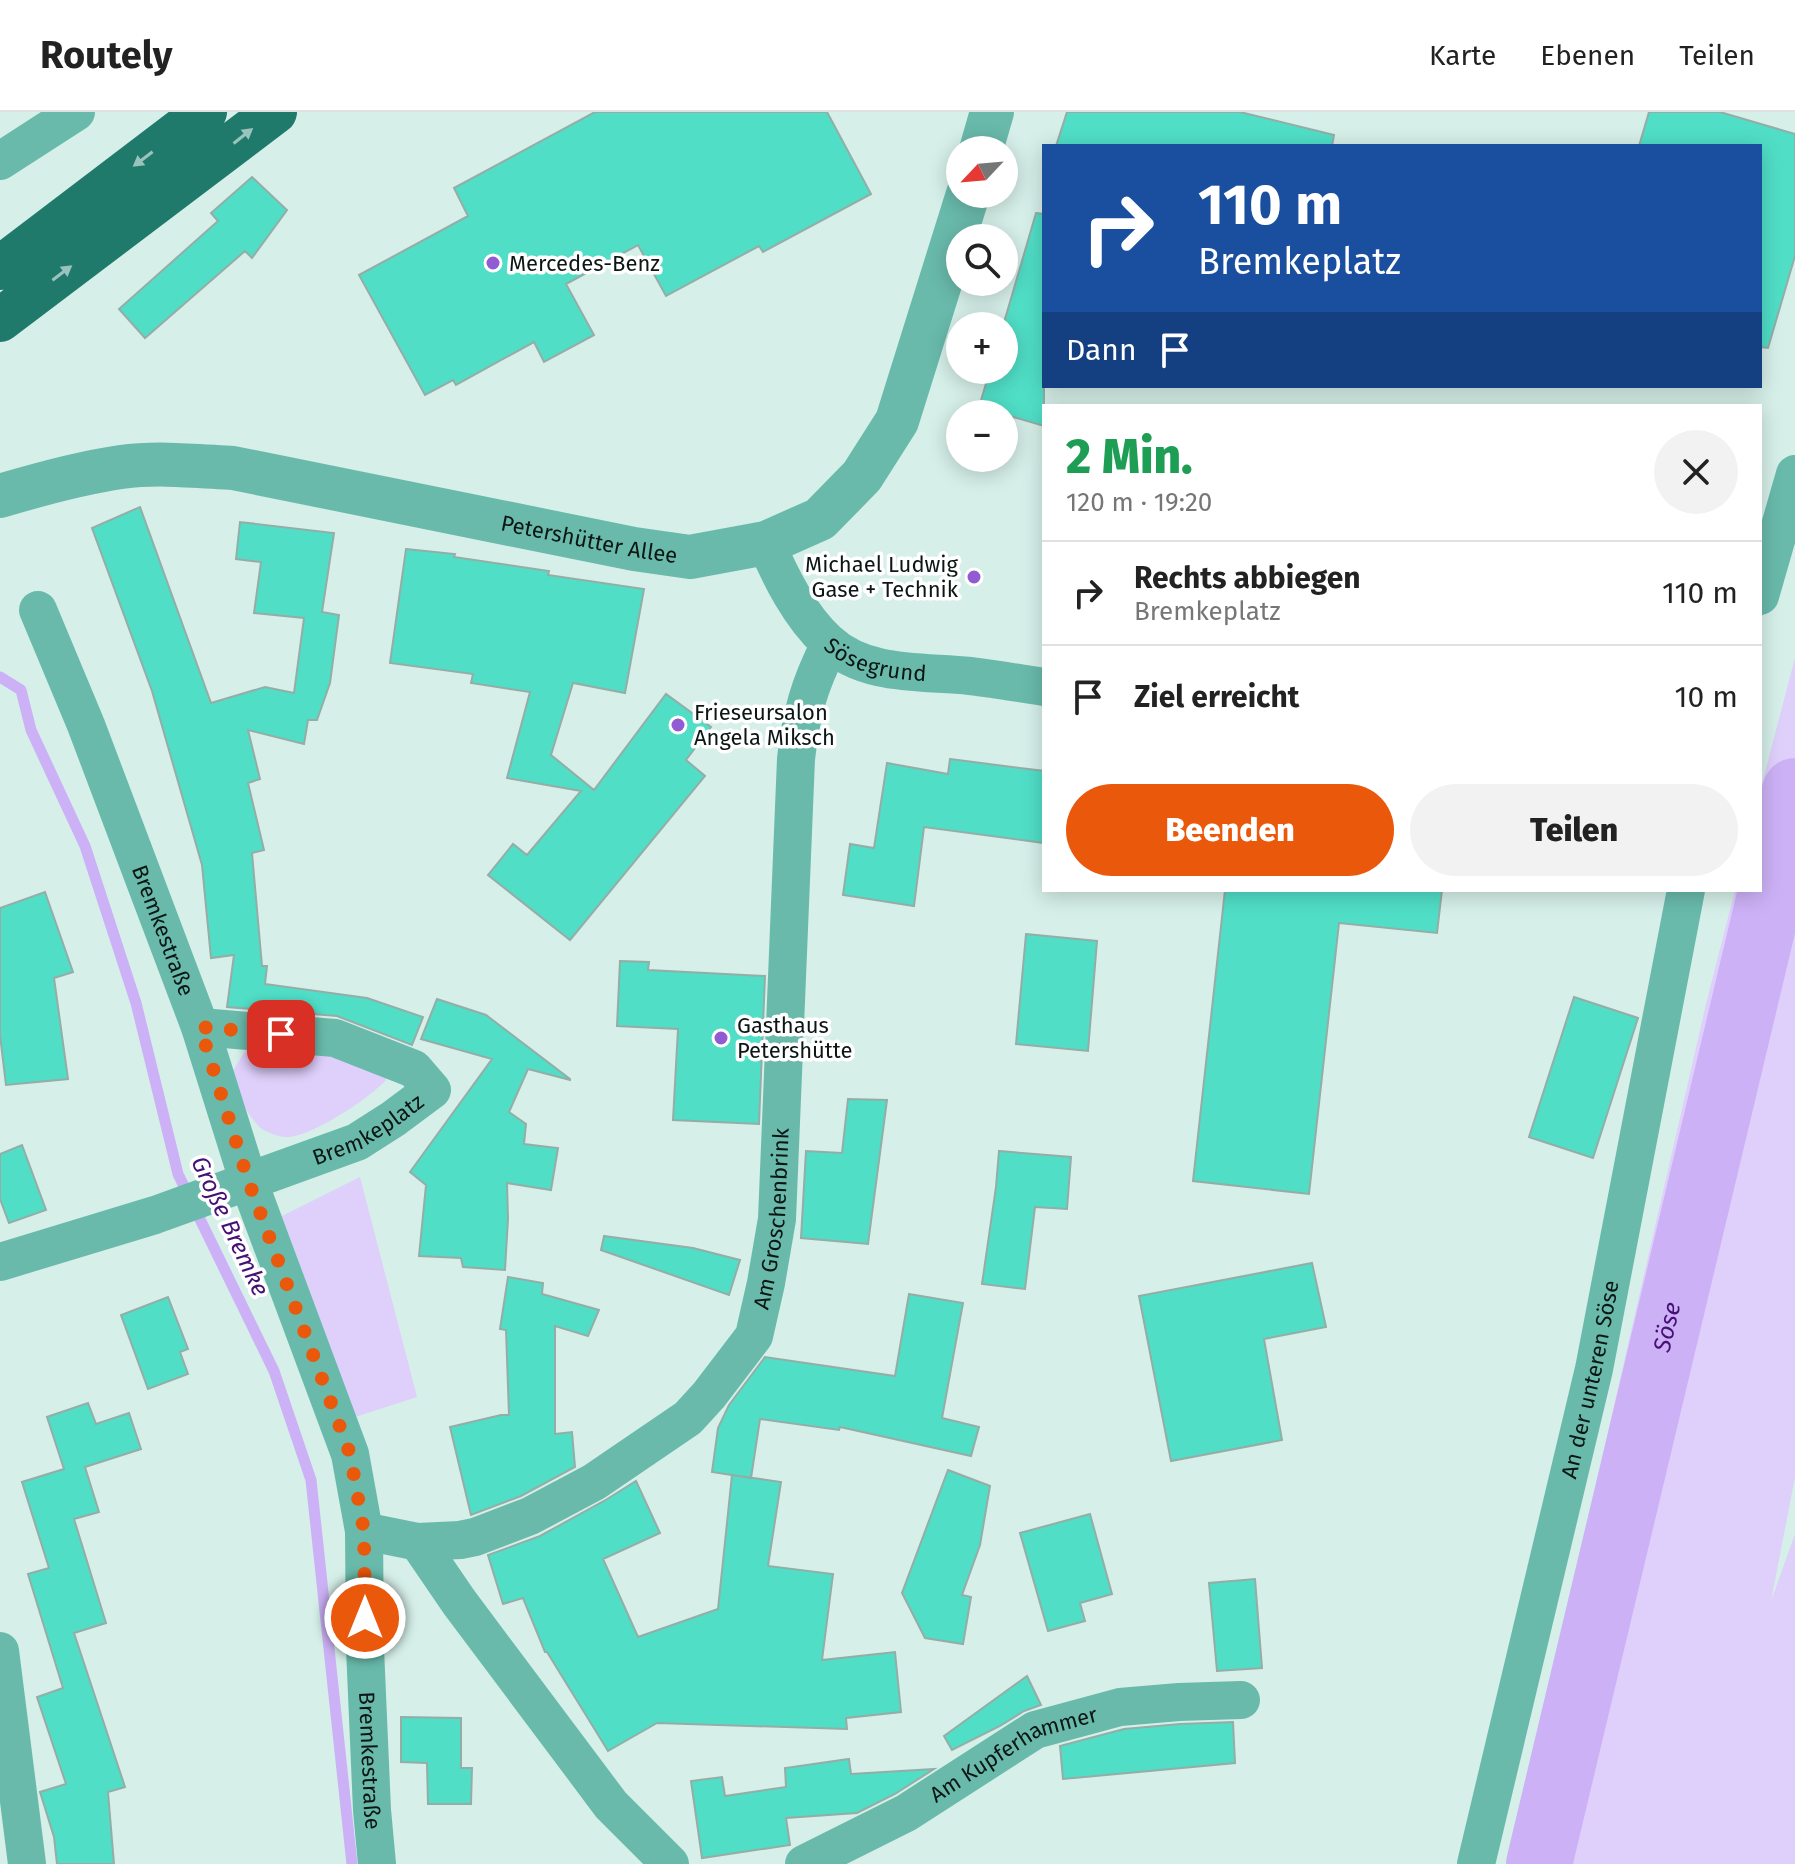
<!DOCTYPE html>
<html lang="de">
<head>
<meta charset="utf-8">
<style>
	:root { --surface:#fff; --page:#f2f2f2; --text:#222; --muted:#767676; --line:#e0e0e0; --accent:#ea580c }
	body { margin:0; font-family:"Fira Sans",sans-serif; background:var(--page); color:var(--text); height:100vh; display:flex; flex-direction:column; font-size:30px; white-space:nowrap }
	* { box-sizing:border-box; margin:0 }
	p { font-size:26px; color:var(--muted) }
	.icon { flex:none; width:44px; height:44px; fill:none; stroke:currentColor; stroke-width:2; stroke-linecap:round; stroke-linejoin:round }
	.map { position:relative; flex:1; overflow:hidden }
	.side { position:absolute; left:1042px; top:292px; width:720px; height:488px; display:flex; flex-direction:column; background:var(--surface); border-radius:0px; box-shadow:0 4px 20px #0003 }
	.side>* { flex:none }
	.guide { position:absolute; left:1042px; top:32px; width:720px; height:244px; border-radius:0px; box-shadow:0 4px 20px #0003; background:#1a4fa0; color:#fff; overflow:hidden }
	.needle { width:52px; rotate:244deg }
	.tools { position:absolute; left:946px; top:24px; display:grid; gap:16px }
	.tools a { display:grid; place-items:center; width:72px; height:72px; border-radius:50%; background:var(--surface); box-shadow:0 4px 20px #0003; font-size:40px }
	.pin { position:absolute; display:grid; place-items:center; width:68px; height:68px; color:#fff; margin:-34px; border-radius:16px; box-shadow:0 4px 12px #0006 }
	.me { position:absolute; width:88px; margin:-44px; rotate:0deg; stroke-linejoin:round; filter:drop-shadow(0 0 6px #0008) }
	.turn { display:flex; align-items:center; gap:28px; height:168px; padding:0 24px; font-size:36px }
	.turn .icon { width:104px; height:104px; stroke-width:2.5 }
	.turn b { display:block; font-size:56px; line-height:68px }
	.then { display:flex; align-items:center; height:76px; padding:0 24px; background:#0003; gap:16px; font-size:30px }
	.round { display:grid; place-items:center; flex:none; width:84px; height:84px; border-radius:42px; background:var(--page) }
	.headline { display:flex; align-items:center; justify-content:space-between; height:136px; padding:0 24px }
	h1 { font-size:48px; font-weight:800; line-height:60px; color:#1e9e55 }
	.button { display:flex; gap:16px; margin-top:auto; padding:16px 24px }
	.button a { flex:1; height:92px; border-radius:48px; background:var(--accent); color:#fff; font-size:32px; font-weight:800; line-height:92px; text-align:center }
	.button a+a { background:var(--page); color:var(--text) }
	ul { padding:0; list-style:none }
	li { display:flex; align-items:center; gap:24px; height:104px; padding:0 24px; border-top:2px solid var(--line) }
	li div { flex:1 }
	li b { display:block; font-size:30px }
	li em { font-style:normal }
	header { display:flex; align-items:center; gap:48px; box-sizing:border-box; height:112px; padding:0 40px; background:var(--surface); border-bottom:2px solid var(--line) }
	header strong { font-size:38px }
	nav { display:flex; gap:44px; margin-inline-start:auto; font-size:28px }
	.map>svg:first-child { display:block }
	.green { fill:#dfcffb }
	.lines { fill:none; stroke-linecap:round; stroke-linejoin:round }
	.stream { stroke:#ccb1f6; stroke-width:11 }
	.river { stroke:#ccb1f6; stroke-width:66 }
	.building { fill:#50dec7; stroke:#94ada7; stroke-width:2 }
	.minor { stroke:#69baab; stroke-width:38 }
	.tertiary { stroke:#69baab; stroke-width:44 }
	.trunk { stroke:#207a6c; stroke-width:44 }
	.oneway { fill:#9bc3bd }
	.route { stroke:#ea580c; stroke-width:14; stroke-dasharray:0 25.2 }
	.poi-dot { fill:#915bd3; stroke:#fff; stroke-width:3 }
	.labels { text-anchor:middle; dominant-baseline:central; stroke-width:7; stroke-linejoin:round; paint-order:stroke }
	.poi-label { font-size:22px; fill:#0c1614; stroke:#fff; text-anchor:start }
	.street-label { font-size:22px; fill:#0c1614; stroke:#fff }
	.water-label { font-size:24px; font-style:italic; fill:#461075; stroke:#fff }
</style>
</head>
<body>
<header>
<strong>Routely</strong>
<nav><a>Karte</a><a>Ebenen</a><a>Teilen</a></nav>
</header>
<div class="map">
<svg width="1795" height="1752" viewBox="0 0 1795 1752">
	<rect width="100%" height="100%" fill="#d6efe9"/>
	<!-- green -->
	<path class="green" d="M 1795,546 L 1795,1365 L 1771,1489 L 1795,1422 L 1795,1752 L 1509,1752 L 1706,892 L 1735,778 L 1760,778 L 1760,679 Z
		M 247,936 L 356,940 L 382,956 L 386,968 C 370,986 309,1027 285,1025 C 280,1025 266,1020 262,1017 C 250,1008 235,978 229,965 Z
		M 360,1065 L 417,1285 L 355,1305 L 282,1104 Z"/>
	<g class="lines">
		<!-- stream -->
		<path class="stream" d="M 0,565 L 21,578 L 31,618 L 85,734 L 136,891 L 178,1062 L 274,1259 L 311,1368 L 352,1752"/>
		<!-- river -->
		<path class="river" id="s1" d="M 1539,1752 L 1795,679"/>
	</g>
	<!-- building -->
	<path class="building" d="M 595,0 L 827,0 L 871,82 L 763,140 L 759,134 L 666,184 L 638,133 L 566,172 L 594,223 L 544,250 L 534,230 L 456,273 L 453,268 L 425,283 L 359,163 L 468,104 L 454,76 Z
		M 1067,0 L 1240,0 L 1334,23 L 1332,34 L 1056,34 Z
		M 1649,0 L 1720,0 L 1795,22 L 1795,144 L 1768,236 L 1760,235 L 1760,34 L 1639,34 Z
		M 252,65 L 287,98 L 252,146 L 245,139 L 145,226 L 119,197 L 218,109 L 211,101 Z
		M 1036,101 L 1044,102 L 1044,314 L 979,295 L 990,258 L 1004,258 L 1003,214 Z
		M 140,395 L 211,591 L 265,575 L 294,581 L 304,506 L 254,501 L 261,450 L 236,447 L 240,410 L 334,421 L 322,500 L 339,503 L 330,571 L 317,608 L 308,608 L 304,632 L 248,618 L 260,667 L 248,671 L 264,738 L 252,741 L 262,854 L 267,854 L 265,872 L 367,886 L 423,905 L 412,933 L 337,904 L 227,895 L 234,843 L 211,846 L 202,753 L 152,579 L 92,416 Z
		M 406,437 L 455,442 L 454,445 L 549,459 L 548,463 L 644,477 L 625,581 L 573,571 L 551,643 L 594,678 L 666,582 L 711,615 L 686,648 L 705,664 L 570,828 L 488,763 L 513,732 L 527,743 L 581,679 L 507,666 L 530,580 L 471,571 L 473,562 L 390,551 Z
		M 950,647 L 1044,659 L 1044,731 L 924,715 L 914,794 L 843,783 L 850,732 L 874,736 L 887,651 L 948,662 Z
		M 1225,778 L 1442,778 L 1437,821 L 1339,811 L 1309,1082 L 1193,1069 Z
		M 45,780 L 73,860 L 54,866 L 68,967 L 6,973 L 0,923 L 0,796 Z
		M 1026,822 L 1097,829 L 1088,939 L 1016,932 Z
		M 620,849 L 649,850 L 648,858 L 765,864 L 759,1012 L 673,1008 L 678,917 L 617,914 Z
		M 1574,885 L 1638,906 L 1593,1046 L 1529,1025 Z
		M 437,887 L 486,903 L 570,967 L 570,968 L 528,957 L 509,1000 L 526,1012 L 524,1032 L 558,1036 L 551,1078 L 507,1071 L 508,1107 L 505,1158 L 463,1155 L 461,1146 L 419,1144 L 426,1073 L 410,1060 L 492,947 L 421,927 Z
		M 848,987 L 887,988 L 868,1132 L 801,1126 L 806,1039 L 842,1041 Z
		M 22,1033 L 46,1098 L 9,1111 L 0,1087 L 0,1042 Z
		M 999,1039 L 1071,1045 L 1067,1097 L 1035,1095 L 1025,1177 L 982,1172 L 996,1075 Z
		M 604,1124 L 693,1136 L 740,1148 L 729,1183 L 601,1138 Z
		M 1312,1151 L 1326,1215 L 1264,1227 L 1282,1328 L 1171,1349 L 1139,1184 Z
		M 508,1165 L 543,1171 L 542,1182 L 599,1198 L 588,1224 L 555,1214 L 555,1322 L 572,1320 L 575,1355 L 521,1384 L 471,1403 L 450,1315 L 501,1303 L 509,1303 L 506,1218 L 500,1217 Z
		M 909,1182 L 963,1191 L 942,1306 L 979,1315 L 971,1344 L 840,1315 L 839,1318 L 760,1307 L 751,1366 L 712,1360 L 718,1316 L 729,1293 L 765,1245 L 895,1264 Z
		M 168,1185 L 188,1237 L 180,1240 L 188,1262 L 148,1277 L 121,1203 Z
		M 88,1291 L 96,1312 L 129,1301 L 141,1337 L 85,1355 L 99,1400 L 74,1407 L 106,1511 L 74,1521 L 125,1675 L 108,1680 L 114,1752 L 57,1752 L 54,1725 L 40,1680 L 66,1672 L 37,1585 L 63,1576 L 28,1462 L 49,1456 L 22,1370 L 64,1357 L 47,1305 Z
		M 948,1358 L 990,1374 L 980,1433 L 962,1483 L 971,1485 L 963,1532 L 925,1526 L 902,1481 Z
		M 732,1363 L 781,1370 L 768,1454 L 833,1462 L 822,1548 L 895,1540 L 901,1600 L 846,1606 L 847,1617 L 657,1611 L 608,1639 L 547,1540 L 545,1540 L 523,1486 L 503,1492 L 488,1443 L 540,1424 L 604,1389 L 636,1369 L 660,1421 L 603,1447 L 638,1525 L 718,1497 Z
		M 1090,1402 L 1112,1482 L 1080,1491 L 1085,1509 L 1048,1519 L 1020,1421 Z
		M 1255,1467 L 1262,1556 L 1217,1559 L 1209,1471 Z
		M 1027,1564 L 1041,1593 L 1024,1599 L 1000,1614 L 952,1638 L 944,1624 Z
		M 401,1605 L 461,1606 L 461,1656 L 472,1656 L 471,1692 L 428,1692 L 427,1651 L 401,1650 Z
		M 1233,1610 L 1235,1651 L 1063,1667 L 1060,1634 L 1124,1617 L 1180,1612 Z
		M 849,1647 L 851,1662 L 934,1657 L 895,1682 L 857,1701 L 786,1706 L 790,1733 L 702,1746 L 691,1669 L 722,1665 L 725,1684 L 786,1675 L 785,1656 Z"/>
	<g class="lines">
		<!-- minor -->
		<g class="minor">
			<path d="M 0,49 L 76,0"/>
			<path id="s2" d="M 766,431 C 781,466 800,504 828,530 C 866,565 923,559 970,564 C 995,567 1019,571 1044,575"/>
			<path d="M 1760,484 L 1795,362"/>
			<path id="s3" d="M 38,498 L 86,613 L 200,915 L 248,1068 L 350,1342 L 364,1419 L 365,1536 L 372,1698 L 377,1752"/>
			<path id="s4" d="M 0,1150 L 155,1103 L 357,1030 L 393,1007 L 432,978 L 414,957 L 335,926 L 200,915"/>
			<path id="s5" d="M 364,1419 L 418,1430 L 460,1428 L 475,1425 L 530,1404 L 594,1370 L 688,1306 L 709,1283 L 754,1224 L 766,1171 L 777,1107 L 796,647 C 801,602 809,573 830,532"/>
			<path d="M 418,1430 L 459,1490 L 611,1693 L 670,1752"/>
			<path d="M 0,1539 L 27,1752"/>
			<path id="s6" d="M 804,1752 L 906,1701 L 1035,1618 L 1120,1595 L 1179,1590 L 1241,1588"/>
			<path id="s7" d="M 1476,1752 L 1594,1257 L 1686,778"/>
		</g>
		<!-- tertiary -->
		<g class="tertiary">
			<path d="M 981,38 L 992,0"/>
			<path id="s8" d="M 0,384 C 40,372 80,361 121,355 C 158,350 196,354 233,356 L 634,437 L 690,445 L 766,431 L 820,407 L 862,364 L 897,309 L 968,82"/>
		</g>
		<!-- trunk -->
		<path class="trunk" d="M 0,156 L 205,0
			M 0,208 L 275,0"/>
	</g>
	<!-- one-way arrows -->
	<defs><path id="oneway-solid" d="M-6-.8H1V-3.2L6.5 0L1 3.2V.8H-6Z" transform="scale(2)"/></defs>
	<g class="oneway">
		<use href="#oneway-solid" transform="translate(243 24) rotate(-38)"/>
		<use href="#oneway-solid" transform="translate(143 47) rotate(143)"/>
		<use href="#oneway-solid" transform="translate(62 161) rotate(-37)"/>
	</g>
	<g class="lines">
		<!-- route -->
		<path class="route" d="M 281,922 L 200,915 L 248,1068 L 350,1342 L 364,1419 L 365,1506"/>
	</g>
	<!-- markers -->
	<g class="poi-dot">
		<circle cx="493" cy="151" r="8"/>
		<circle cx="974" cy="465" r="8"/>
		<circle cx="678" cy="613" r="8"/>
		<circle cx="721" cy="926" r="8"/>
	</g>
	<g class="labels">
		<!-- poi labels -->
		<g class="poi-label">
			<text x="509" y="151">Mercedes-Benz</text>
			<text x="958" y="452" text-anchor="end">Michael Ludwig<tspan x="958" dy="25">Gase + Technik</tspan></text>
			<text x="694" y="600">Frieseursalon<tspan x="694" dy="25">Angela Miksch</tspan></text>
			<text x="737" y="913">Gasthaus<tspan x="737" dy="25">Petershütte</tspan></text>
		</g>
		<!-- street labels -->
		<g class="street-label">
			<text stroke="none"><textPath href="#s8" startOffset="600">Petershütter Allee</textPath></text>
			<text stroke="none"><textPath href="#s2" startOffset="170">Sösegrund</textPath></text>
			<text stroke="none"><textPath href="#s3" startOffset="344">Bremkestraße</textPath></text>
			<text stroke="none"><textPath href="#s4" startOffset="392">Bremkeplatz</textPath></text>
			<text stroke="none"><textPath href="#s5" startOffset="582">Am Groschenbrink</textPath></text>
			<text stroke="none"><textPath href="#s7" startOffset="498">An der unteren Söse</textPath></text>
			<text stroke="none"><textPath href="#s6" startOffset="238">Am Kupferhammer</textPath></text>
			<text stroke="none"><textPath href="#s3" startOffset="1208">Bremkestraße</textPath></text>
		</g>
		<!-- water labels -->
		<g class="water-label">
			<text transform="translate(230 1114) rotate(65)">Große Bremke</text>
			<text stroke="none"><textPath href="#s1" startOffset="552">Söse</textPath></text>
		</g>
	</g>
</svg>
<div class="tools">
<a><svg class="needle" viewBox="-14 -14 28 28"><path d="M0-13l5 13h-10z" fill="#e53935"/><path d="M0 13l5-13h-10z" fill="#767676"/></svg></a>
<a><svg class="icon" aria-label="search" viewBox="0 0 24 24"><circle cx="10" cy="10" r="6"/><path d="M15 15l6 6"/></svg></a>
<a>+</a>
<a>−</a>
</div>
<div class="pin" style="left:281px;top:922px;background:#d93025"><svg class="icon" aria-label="arrive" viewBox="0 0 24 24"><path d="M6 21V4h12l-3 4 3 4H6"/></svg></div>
<svg class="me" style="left:365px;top:1506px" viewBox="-20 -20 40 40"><circle r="17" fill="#ea580c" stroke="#fff" stroke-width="3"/><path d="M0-11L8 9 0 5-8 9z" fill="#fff"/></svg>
<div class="guide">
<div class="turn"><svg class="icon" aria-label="right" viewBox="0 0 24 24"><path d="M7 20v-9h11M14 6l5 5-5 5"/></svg><div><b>110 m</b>Bremkeplatz</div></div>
<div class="then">Dann<svg class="icon" aria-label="arrive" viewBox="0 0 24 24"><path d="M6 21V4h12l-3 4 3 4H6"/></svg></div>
</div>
<section class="side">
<div class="headline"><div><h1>2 Min.</h1><p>120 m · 19:20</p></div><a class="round"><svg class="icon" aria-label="close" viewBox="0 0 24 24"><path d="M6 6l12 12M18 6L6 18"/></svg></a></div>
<ul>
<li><svg class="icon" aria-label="right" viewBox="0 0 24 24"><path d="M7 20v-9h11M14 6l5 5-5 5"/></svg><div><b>Rechts abbiegen</b><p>Bremkeplatz</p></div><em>110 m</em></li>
<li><svg class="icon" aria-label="arrive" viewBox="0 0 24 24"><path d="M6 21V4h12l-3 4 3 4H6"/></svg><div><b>Ziel erreicht</b></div><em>10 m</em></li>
</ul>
<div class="button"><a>Beenden</a><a>Teilen</a></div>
</section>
</div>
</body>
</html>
